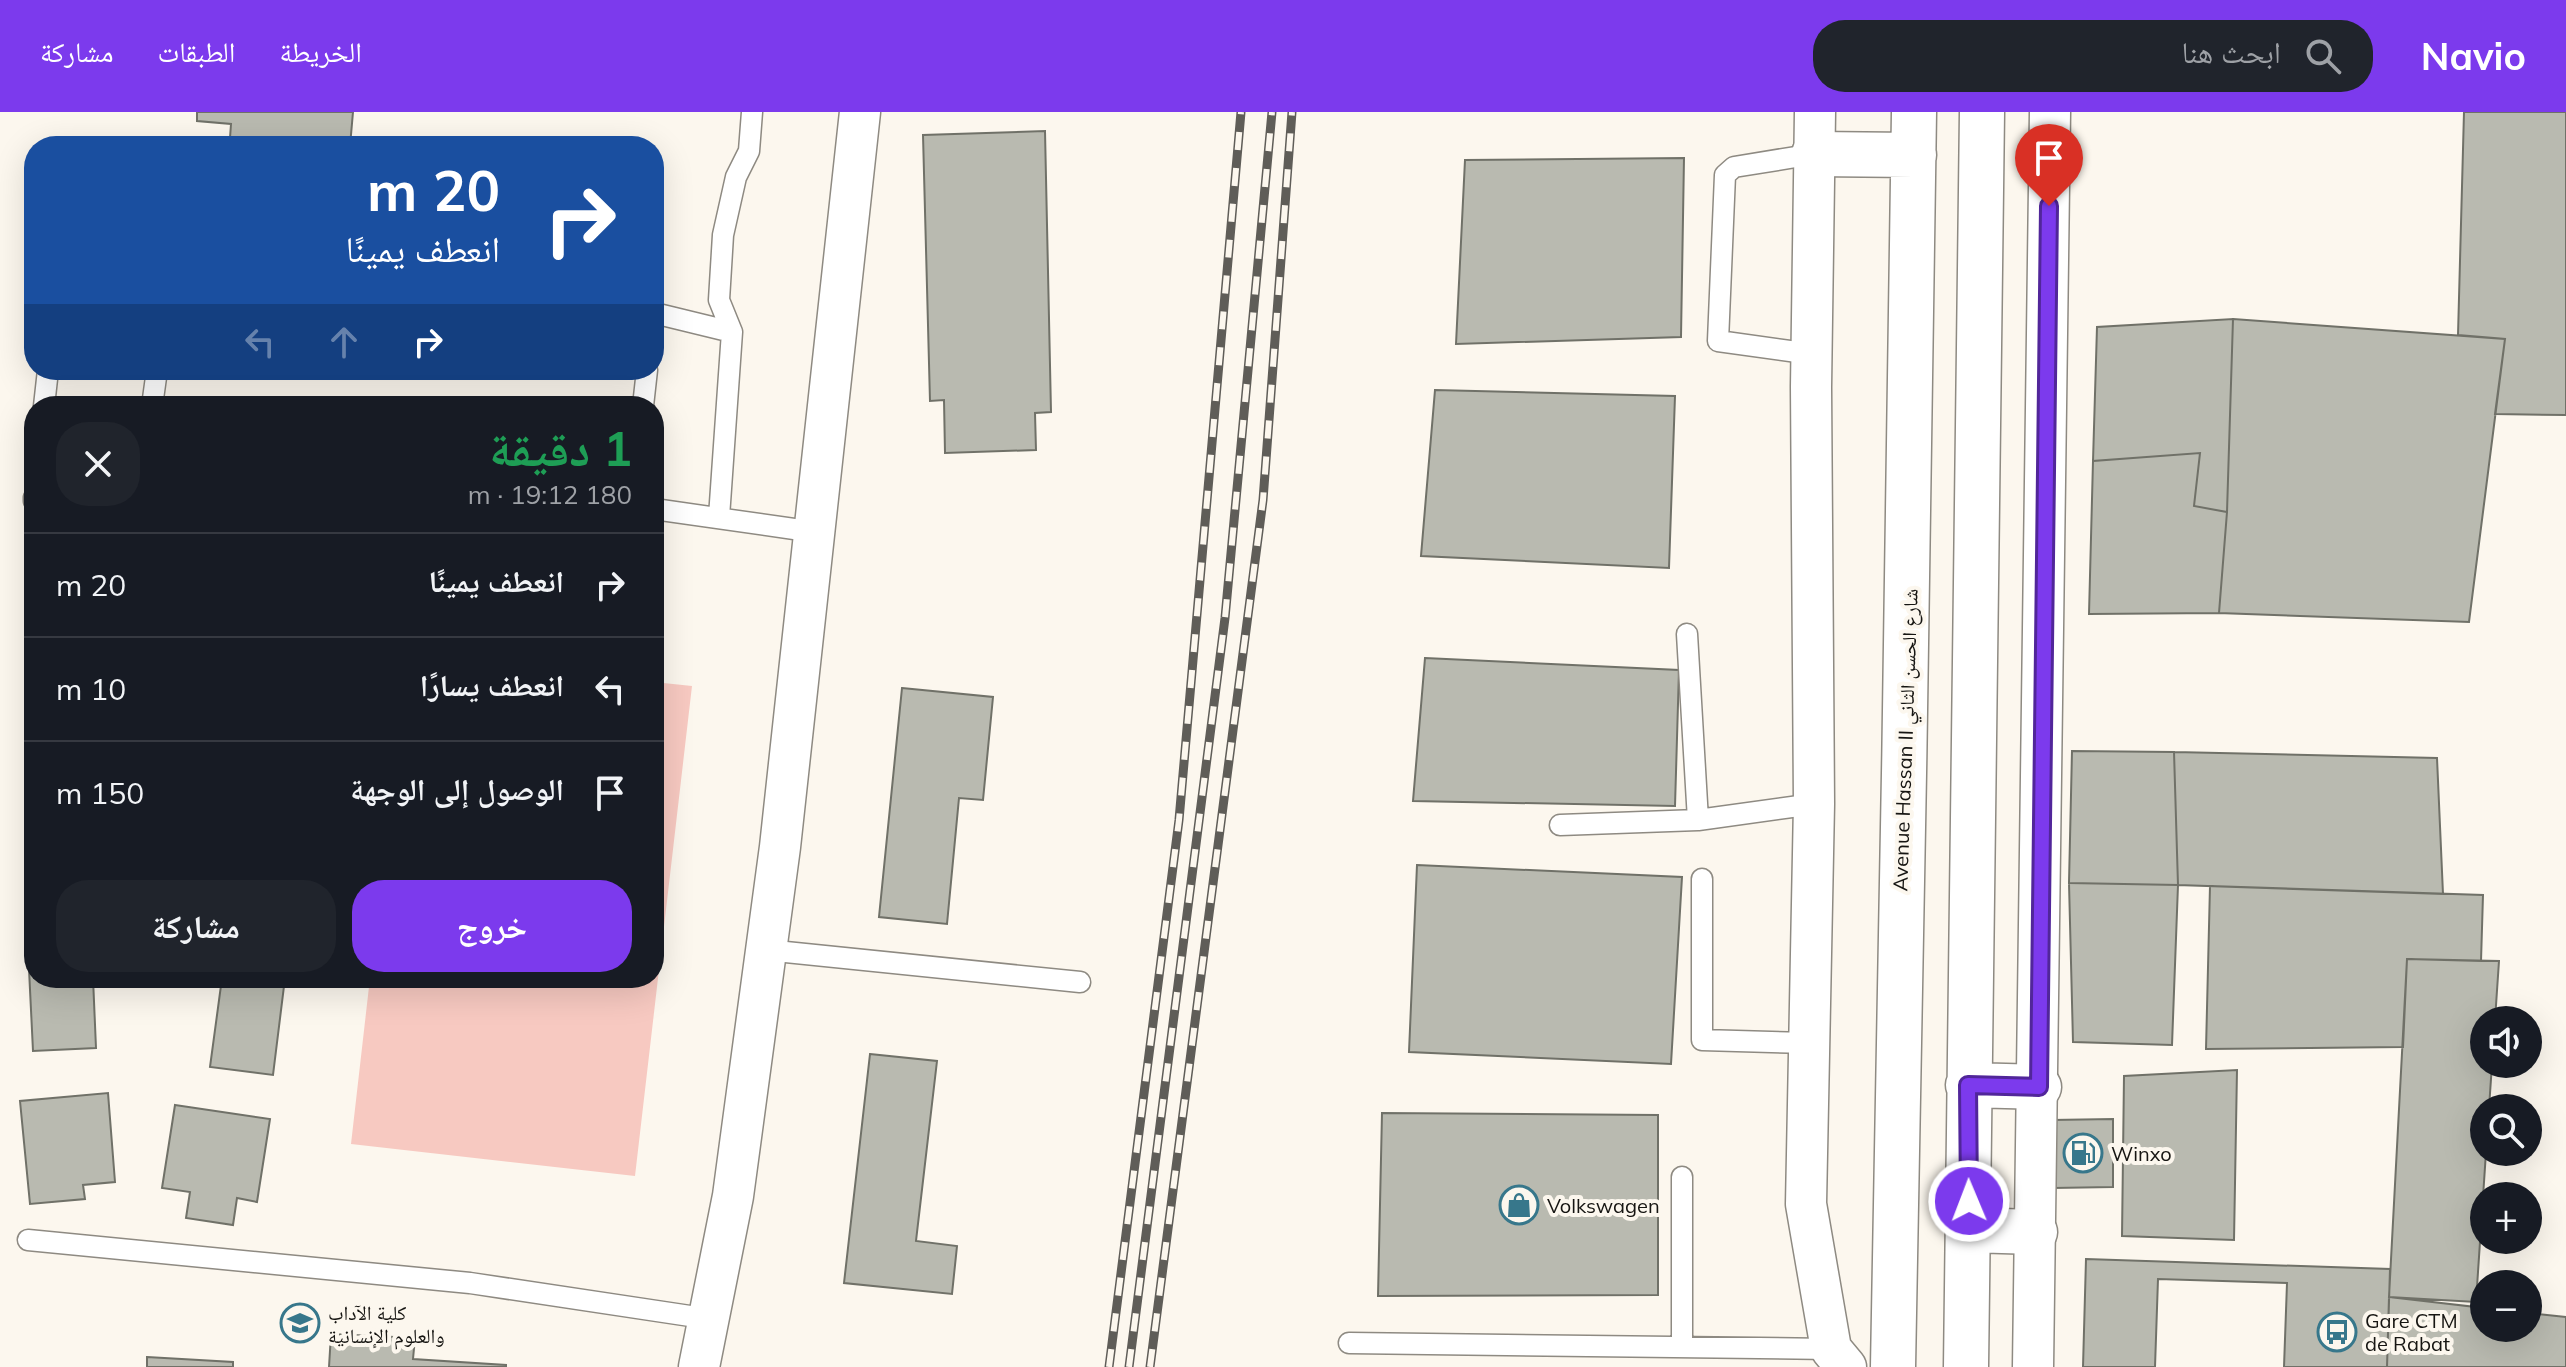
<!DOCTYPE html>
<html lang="ar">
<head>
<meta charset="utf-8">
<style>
	:root { --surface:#171b24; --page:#20242c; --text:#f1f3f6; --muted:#9ea1a6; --line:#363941; --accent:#7c3aed }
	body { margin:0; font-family:Mulish,"Noto Naskh Arabic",sans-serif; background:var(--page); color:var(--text); direction:rtl; height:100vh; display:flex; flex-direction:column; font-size:30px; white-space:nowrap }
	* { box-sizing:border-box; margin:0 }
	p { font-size:26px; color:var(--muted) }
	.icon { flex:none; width:44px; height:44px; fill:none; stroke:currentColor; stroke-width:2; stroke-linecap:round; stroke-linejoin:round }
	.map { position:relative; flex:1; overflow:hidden; direction:ltr }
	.details { position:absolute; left:24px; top:284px; width:640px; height:592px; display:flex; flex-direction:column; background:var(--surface); border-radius:32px; box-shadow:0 8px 32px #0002; direction:rtl }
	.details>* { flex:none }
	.guide { position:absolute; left:24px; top:24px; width:640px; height:244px; border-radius:32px; box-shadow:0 8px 32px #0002; direction:rtl; background:#1a4fa0; color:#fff; overflow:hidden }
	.buttons { position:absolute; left:2470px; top:894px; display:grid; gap:16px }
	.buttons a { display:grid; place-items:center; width:72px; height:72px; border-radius:50%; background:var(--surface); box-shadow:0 8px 32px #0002; font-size:40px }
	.pin { position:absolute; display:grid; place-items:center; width:68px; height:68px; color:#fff; margin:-82px -34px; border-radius:50% 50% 50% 0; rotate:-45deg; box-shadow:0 0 8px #0007 }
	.pin .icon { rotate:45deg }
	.me { position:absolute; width:88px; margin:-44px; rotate:359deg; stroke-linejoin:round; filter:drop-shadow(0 0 6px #0008) }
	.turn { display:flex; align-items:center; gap:28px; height:168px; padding:0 32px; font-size:36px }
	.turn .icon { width:104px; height:104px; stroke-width:2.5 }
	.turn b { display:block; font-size:56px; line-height:68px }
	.lanes { display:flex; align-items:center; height:76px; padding:0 32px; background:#0003; justify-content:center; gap:40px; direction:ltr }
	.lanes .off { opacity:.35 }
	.round { display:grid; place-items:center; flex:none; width:84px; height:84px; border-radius:32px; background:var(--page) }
	.summary { display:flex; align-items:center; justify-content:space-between; height:136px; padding:0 32px }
	h1 { font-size:48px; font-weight:700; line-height:60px; color:#1e9e55 }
	.action { display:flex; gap:16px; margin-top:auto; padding:16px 32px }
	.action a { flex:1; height:92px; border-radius:32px; background:var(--accent); color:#fff; font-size:32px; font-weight:700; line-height:92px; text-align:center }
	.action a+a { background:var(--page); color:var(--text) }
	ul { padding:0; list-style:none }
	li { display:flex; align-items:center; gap:24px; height:104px; padding:0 32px; border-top:2px solid var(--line) }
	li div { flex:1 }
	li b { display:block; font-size:30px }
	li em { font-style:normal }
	header { display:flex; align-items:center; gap:48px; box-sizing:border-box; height:112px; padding:0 40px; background:var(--accent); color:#fff }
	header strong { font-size:38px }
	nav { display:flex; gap:44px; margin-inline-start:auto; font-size:28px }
	.search { width:560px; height:72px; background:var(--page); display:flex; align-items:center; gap:20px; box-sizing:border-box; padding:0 28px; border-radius:32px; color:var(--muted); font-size:30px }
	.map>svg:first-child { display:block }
	.green { fill:#f7c9c1 }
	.building { fill:#b9bab0; stroke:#707168; stroke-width:2 }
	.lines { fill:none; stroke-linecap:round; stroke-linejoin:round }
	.lane-casing { stroke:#8e8a82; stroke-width:23 }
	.street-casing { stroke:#8e8a82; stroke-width:43 }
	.primary-casing { stroke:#8e8a82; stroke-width:47 }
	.lane { stroke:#fff; stroke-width:20 }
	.street { stroke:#fff; stroke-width:40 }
	.primary { stroke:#fff; stroke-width:44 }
	.rail-casing { stroke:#5f5d58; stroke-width:9 }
	.rail { stroke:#fcf7ee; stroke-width:6; stroke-dasharray:18; stroke-linecap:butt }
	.route-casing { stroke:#51269a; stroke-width:20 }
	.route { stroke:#7c3aed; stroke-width:14 }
	.labels { text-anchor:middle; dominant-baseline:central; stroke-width:8; stroke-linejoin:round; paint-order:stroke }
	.street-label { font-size:20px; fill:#161512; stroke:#fcf7ee }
	.poi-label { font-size:20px; fill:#161512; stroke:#fcf7ee; text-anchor:start }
</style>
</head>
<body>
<header>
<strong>Navio</strong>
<div class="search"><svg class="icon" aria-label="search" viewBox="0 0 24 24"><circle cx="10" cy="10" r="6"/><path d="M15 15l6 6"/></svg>ابحث هنا</div>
<nav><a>الخريطة</a><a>الطبقات</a><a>مشاركة</a></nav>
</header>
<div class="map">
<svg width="2566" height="1255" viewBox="0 0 2566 1255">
	<rect width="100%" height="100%" fill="#fcf7ee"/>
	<!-- green -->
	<path class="green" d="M 654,570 L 692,574 L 635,1064 L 351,1032 L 370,866 L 654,866 Z"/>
	<!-- building -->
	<path class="building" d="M 197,0 L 353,0 L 350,34 L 230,26 L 231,12 L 197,9 Z
		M 2464,0 L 2566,0 L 2566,303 L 2495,302 L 2505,227 L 2458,223 Z
		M 1045,19 L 1051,300 L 1035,301 L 1036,338 L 945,341 L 944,288 L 930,289 L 923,23 Z
		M 1684,46 L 1681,225 L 1456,232 L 1465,48 Z
		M 2233,207 L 2227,400 L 2194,394 L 2200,341 L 2093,349 L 2097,215 Z
		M 2233,207 L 2505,227 L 2469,510 L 2219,501 L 2227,400 Z
		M 1435,278 L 1675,284 L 1669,456 L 1421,444 Z
		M 2200,341 L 2194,394 L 2227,400 L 2219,501 L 2089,502 L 2093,349 Z
		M 1425,546 L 1679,558 L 1675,694 L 1413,689 Z
		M 902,576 L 993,585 L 983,688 L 959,686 L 947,812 L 879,805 Z
		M 2072,639 L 2174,640 L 2178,773 L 2069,771 Z
		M 2174,640 L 2437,646 L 2443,782 L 2178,773 Z
		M 1417,753 L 1682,765 L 1671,952 L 1409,940 Z
		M 2069,771 L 2178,773 L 2172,933 L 2073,930 Z
		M 2210,774 L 2483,783 L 2481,849 L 2407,847 L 2403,935 L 2206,937 Z
		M 34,815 L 34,866 L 93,866 L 96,936 L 33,939 L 27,816 Z
		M 2407,847 L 2499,849 L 2495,908 L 2484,908 L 2484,952 L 2492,952 L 2489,996 L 2484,996 L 2484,1040 L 2486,1040 L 2476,1190 L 2389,1185 Z
		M 222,866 L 285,866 L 273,963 L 210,955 Z
		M 870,942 L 937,949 L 916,1129 L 957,1134 L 952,1182 L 844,1171 Z
		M 2237,958 L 2234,1128 L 2122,1124 L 2124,964 Z
		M 108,981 L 115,1070 L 83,1073 L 85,1087 L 30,1092 L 20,989 Z
		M 175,993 L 270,1007 L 257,1090 L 237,1086 L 233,1113 L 186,1106 L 190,1080 L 162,1076 Z
		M 1382,1001 L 1658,1003 L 1658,1183 L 1378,1184 Z
		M 2113,1007 L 2113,1075 L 2053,1076 L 2052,1008 Z
		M 2086,1147 L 2390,1157 L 2387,1255 L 2284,1255 L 2287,1171 L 2158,1167 L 2155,1255 L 2083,1255 Z
		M 2389,1185 L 2484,1196 L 2484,1216 L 2528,1216 L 2528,1201 L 2566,1205 L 2566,1255 L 2387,1255 Z
		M 331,1222 L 415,1226 L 413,1247 L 506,1253 L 506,1255 L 329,1255 Z
		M 147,1245 L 233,1250 L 233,1255 L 147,1255 Z"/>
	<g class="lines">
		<!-- lane casing -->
		<g class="lane-casing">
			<path id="lane" d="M 654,201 L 732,220 L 719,405
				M 732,220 L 719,188 L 723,123 L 736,65 L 749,39 L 752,0
				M 1812,242 L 1718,229 L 1725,63 L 1734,55 L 1814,42
				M 44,294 L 48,258
				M 152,294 L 157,258
				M 643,294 L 647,258
				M 34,386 L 34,389
				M 654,397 L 815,420
				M 1687,522 L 1698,708
				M 1560,713 L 1698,708 L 1814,692
				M 1702,767 L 1702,928 L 1809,931
				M 766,838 L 1080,870
				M 1682,1065 L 1682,1235
				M 28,1128 L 470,1171 L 710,1207
				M 1349,1231 L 1831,1237"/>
		</g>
		<!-- street casing -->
		<g class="street-casing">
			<path id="street" d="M 1815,0 L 1811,275 L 1814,692 L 1806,1092 L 1831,1237 L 1846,1255
				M 699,1255 L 733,1084 L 780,735 L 860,0
				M 2033,1255 L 2050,0"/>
		</g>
		<!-- primary casing -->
		<g class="primary-casing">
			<path id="primary" d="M 1814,42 L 1914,43
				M 1968,973 L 2039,975
				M 1970,1118 L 2035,1120
				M 1893,1255 C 1900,837 1910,418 1914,0
				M 1966,1255 L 1982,0"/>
		</g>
		<!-- lane -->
		<use href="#lane" class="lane"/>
		<!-- street -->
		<use href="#street" class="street"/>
		<!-- primary -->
		<use href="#primary" class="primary"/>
		<!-- rail casing -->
		<g class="rail-casing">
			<path id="rail" d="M 1109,1255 L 1179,708 L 1241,0
				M 1129,1255 L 1225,506 L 1272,0
				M 1150,1255 L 1263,388 L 1292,0"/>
		</g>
		<!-- rail -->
		<use href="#rail" class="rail"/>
	</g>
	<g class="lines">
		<!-- route casing -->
		<g class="route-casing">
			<path id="route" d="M 1969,1089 L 1968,973 L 2039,975 L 2049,94"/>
		</g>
		<!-- route -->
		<use href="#route" class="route"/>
	</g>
	<!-- icons -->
	<defs>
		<g id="fuel-ring" transform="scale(2)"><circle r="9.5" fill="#fcf7ee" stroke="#37778b" stroke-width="1.5"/><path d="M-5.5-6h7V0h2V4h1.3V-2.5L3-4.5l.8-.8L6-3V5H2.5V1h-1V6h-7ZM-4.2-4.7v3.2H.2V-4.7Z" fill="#37778b"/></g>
		<g id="shop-ring" transform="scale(2)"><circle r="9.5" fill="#fcf7ee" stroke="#37778b" stroke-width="1.5"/><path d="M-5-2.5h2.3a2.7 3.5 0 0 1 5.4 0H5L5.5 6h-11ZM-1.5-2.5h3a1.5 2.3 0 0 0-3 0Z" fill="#37778b"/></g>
		<g id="university-ring" transform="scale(2)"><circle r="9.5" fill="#fcf7ee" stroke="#37778b" stroke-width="1.5"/><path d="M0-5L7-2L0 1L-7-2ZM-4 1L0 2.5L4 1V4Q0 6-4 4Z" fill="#37778b"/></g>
		<g id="bus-ring" transform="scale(2)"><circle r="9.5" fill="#fcf7ee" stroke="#37778b" stroke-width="1.5"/><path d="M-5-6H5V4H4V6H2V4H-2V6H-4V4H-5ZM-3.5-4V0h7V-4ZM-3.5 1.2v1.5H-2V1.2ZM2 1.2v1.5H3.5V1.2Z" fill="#37778b"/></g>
	</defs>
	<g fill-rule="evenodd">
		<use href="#fuel-ring" x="2083" y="1041"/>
		<use href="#shop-ring" x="1519" y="1093"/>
		<use href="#university-ring" x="300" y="1211"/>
		<use href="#bus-ring" x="2337" y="1220"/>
	</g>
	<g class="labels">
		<!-- street labels -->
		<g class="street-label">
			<text transform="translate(1905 628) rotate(-88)">Avenue Hassan II شارع الحسن الثاني</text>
		</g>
		<!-- poi labels -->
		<g class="poi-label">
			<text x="2111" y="1041">Winxo</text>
			<text x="1547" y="1093">Volkswagen</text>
			<text x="328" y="1200">كلية الآداب<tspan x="328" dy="23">والعلوم الإنسانية</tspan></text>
			<text x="2365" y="1208">Gare CTM<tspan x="2365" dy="23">de Rabat</tspan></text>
		</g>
	</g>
</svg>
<div class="buttons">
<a><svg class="icon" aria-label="sound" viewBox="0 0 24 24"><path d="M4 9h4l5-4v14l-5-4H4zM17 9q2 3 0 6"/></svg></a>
<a><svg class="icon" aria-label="search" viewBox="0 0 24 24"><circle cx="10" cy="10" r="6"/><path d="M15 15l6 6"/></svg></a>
<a>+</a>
<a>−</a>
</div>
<div class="pin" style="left:2049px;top:94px;background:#d93025"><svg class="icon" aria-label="arrive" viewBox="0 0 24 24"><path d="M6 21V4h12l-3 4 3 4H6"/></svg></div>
<svg class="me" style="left:1969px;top:1089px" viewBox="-20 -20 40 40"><circle r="17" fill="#7c3aed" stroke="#fff" stroke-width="3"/><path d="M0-11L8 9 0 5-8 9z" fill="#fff"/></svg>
<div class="guide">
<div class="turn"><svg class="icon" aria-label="right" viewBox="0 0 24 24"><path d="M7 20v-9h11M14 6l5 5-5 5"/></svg><div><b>20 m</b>انعطف يمينًا</div></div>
<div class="lanes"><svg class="icon off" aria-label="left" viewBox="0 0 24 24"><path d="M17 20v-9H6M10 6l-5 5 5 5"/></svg><svg class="icon off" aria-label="ahead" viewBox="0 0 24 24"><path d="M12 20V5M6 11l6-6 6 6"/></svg><svg class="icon" aria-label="right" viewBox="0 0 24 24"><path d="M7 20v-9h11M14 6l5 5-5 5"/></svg></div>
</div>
<section class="details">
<div class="summary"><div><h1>1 دقيقة</h1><p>180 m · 19:12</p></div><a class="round"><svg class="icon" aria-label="close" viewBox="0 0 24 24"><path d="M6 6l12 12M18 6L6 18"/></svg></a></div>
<ul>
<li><svg class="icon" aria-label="right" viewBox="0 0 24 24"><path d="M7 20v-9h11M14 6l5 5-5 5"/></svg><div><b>انعطف يمينًا</b></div><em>20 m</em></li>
<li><svg class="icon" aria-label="left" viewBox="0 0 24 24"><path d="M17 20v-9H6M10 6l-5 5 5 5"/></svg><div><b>انعطف يسارًا</b></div><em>10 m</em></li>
<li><svg class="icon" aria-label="arrive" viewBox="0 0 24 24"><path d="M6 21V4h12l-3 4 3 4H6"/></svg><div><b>الوصول إلى الوجهة</b></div><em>150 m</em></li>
</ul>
<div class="action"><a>خروج</a><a>مشاركة</a></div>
</section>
</div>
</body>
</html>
